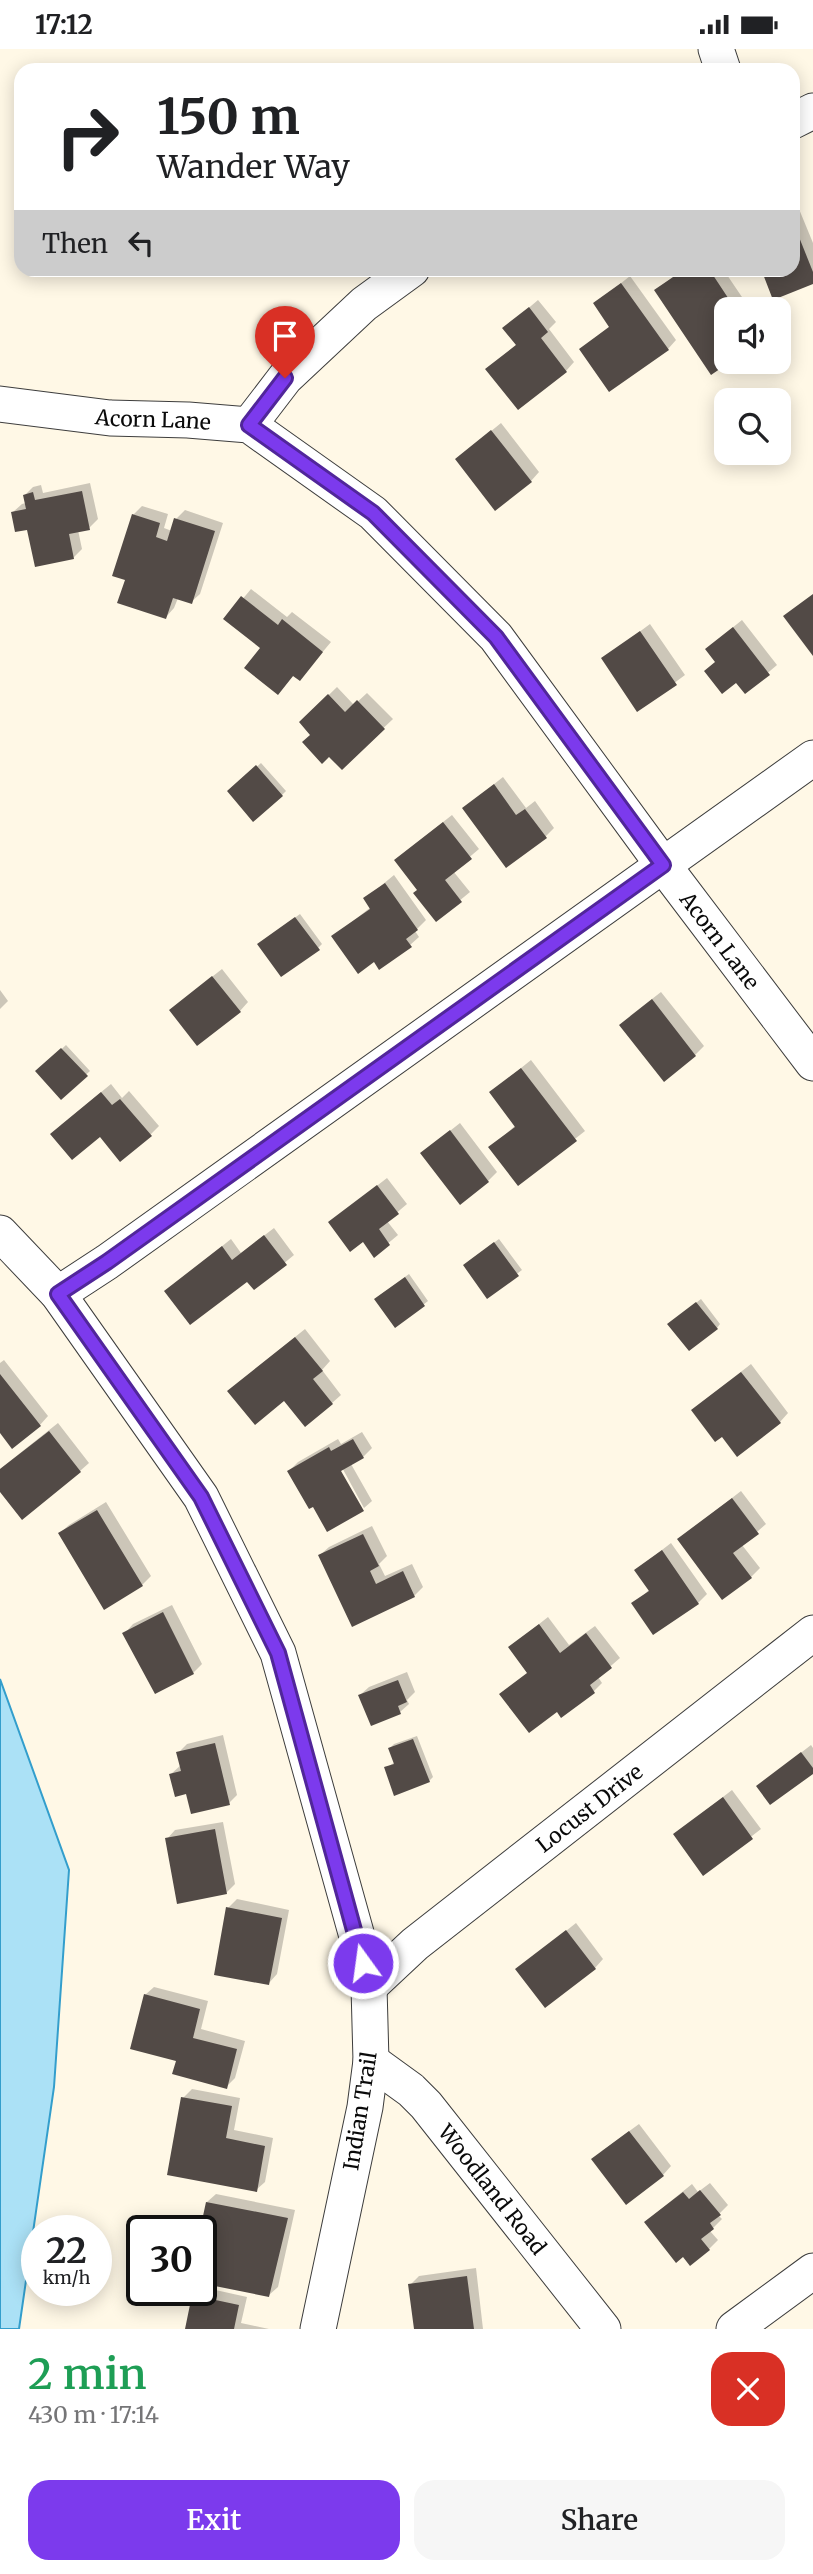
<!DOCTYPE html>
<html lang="en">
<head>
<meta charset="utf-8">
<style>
	:root { --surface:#fff; --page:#f6f6f6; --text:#202124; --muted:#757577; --accent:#7c3aed }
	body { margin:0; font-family:Merriweather,serif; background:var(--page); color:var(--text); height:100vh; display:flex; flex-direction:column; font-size:26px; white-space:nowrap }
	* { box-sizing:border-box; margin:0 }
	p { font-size:23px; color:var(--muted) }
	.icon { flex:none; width:38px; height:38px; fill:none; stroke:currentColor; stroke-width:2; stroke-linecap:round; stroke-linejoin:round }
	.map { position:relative; height:2280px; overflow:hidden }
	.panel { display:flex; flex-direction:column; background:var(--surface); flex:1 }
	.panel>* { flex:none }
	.hud { position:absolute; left:14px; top:14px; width:786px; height:214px; border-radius:21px; box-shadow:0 4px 18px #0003; background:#fff; color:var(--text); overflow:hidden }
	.tools { position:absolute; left:714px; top:248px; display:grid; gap:14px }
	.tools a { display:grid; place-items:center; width:77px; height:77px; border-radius:14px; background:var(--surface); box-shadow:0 4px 18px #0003; font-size:35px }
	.speed { position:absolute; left:21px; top:2166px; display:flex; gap:14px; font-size:35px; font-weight:700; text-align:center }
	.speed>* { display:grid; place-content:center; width:91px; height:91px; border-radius:50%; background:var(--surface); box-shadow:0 4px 18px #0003; line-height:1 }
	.speed small { font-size:18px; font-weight:400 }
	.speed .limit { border:4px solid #111; border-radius:10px; background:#fff; color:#111 }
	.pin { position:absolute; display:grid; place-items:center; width:60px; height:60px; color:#fff; margin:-72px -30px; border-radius:50% 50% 50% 0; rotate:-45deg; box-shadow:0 0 7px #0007 }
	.pin .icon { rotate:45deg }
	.me { position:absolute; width:77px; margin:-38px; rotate:346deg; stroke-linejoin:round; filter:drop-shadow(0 0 5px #0008) }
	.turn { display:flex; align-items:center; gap:24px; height:147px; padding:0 28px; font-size:32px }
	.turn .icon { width:91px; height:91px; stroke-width:2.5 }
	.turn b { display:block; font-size:49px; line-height:60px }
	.then { display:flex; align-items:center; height:66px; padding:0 28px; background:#0003; gap:14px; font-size:26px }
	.round { display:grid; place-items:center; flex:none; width:74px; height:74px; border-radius:21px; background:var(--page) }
	.overview { display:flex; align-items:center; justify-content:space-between; height:119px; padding:0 28px }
	h1 { font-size:42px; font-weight:600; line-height:52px; color:#1e9e55 }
	.button { display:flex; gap:14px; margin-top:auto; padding:14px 28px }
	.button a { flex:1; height:80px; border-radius:21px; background:var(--accent); color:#fff; font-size:28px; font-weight:600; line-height:80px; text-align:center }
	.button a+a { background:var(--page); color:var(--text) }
	.status { display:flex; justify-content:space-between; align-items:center; height:49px; padding:0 35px; background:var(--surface); direction:ltr }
	.status svg { height:19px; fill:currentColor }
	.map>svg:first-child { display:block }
	.water { fill:#abe1f6; stroke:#339ecc; stroke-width:2 }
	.shadow { fill:#0003 }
	.building { fill:#524a46 }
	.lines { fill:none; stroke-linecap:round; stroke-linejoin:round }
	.street-casing { stroke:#3d3d3d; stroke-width:37 }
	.street { stroke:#fff; stroke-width:35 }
	.route-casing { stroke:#51269a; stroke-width:18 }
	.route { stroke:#7c3aed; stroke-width:12 }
	.labels { text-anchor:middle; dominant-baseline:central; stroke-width:7; stroke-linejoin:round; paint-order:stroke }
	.street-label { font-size:21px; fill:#0a0a0a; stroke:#fff }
</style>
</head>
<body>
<div class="status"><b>17:12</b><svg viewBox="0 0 49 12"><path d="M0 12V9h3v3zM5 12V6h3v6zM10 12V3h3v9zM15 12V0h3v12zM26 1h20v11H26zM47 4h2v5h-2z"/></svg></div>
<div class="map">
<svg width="813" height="2280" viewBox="0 0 813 2280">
	<rect width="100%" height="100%" fill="#fff8e6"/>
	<!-- water -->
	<path class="water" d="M 0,1630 L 69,1821 L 54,2038 L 19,2280 L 0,2280 Z"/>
	<!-- shadow -->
	<path class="shadow" d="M 799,160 L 813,194 L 813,233 L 793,220 L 793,162 Z
		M 683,220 L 723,220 L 744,251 L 734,261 L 726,261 L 726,313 L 711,323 L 656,241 Z
		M 630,227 L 676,291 L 668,300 L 581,300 L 610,277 L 595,255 Z
		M 538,251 L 556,273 L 549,280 L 574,313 L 566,322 L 487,320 L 517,295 L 505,279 Z
		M 501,374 L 539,423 L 531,432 L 457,410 Z
		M 90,434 L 98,470 L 89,479 L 78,481 L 82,500 L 73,509 L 28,479 L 13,463 L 22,455 L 26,454 L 25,446 L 33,438 L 41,436 L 43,444 Z
		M 142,457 L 168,465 L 164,479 L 172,482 L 176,470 L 185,461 L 223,474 L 200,545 L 191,553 L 178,549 L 174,559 L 166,568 L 127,529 L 133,466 Z
		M 251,540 L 287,568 L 292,563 L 331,593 L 300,630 L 294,626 L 278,644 L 262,598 L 226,570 Z
		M 742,571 L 777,616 L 745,643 L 716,592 Z
		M 650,575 L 685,626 L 638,661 L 603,610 Z
		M 337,638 L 354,656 L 367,644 L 393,670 L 342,718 L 301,673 Z
		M 261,714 L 286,742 L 282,746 L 229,742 Z
		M 503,728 L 526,759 L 535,752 L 554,779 L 545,788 L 464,759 Z
		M 452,766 L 479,800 L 453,822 L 470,843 L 436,871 L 419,841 L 405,803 Z
		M 394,826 L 426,871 L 415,882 L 419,888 L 410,896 L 374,911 L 334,887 L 371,858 L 365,850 Z
		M 300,865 L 322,895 L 318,899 L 263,892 Z
		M 222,920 L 248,953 L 240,962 L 180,953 Z
		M 0,941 L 8,952 L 0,960 Z
		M 661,943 L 704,997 L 695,1006 L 630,967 Z
		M 66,996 L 90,1022 L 61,1048 L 38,1022 Z
		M 531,1011 L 585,1082 L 518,1135 L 491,1098 L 516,1076 L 491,1043 Z
		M 111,1035 L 122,1049 L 129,1042 L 159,1077 L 150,1086 L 100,1086 L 61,1076 Z
		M 460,1074 L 497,1123 L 488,1132 L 422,1104 Z
		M 387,1129 L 407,1155 L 387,1172 L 398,1186 L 374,1206 L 363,1191 L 330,1173 Z
		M 274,1179 L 294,1206 L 254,1239 L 248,1230 L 166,1242 L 231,1190 L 241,1204 Z
		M 499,1190 L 522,1221 L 487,1247 L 469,1212 Z
		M 409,1225 L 428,1252 L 396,1277 L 380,1246 Z
		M 701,1250 L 720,1275 L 717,1279 L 674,1271 Z
		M 305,1280 L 330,1312 L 322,1321 L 341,1346 L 332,1354 L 284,1350 L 238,1334 Z
		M 4,1311 L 48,1367 L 40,1376 L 0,1382 L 0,1314 Z
		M 751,1315 L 788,1364 L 780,1373 L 702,1353 Z
		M 58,1374 L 89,1414 L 80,1422 L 0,1441 L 0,1420 Z
		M 362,1383 L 372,1399 L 363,1408 L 351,1415 L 372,1452 L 364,1459 L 339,1413 L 314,1456 L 289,1422 L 298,1413 L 338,1390 L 341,1395 Z
		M 741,1442 L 766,1475 L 742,1496 L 760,1519 L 751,1528 L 679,1490 Z
		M 106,1453 L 151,1527 L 142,1536 L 60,1484 L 69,1476 Z
		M 372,1477 L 387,1507 L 379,1515 L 385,1527 L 412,1515 L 423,1538 L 414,1547 L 353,1576 L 320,1506 L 329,1498 Z
		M 671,1494 L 707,1545 L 698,1554 L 654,1584 L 634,1555 L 650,1540 L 636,1521 Z
		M 172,1556 L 202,1615 L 193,1624 L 125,1584 L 133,1575 Z
		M 548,1568 L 569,1596 L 595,1577 L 620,1609 L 598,1628 L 602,1634 L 594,1642 L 529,1623 L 510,1598 Z
		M 407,1623 L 415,1643 L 407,1651 L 409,1655 L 400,1663 L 372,1675 L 360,1646 L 369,1638 Z
		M 223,1686 L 237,1746 L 229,1754 L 171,1725 L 181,1716 L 178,1704 L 187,1695 Z
		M 417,1687 L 433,1728 L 429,1732 L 386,1719 L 395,1713 L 390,1699 L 394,1695 Z
		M 811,1696 L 813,1699 L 813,1723 L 758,1737 Z
		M 732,1741 L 761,1780 L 704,1824 L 675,1785 Z
		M 223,1773 L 235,1835 L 226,1844 L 167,1790 L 175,1781 Z
		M 237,1850 L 289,1861 L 277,1925 L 269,1934 L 228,1859 Z
		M 576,1874 L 603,1910 L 595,1919 L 518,1920 Z
		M 154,1938 L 208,1952 L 201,1980 L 245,1992 L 235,2029 L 226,2038 L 178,2011 L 145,1946 Z
		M 192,2040 L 240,2049 L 234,2081 L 273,2089 L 265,2133 L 256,2141 L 183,2049 Z
		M 639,2075 L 671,2117 L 663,2126 L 602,2102 Z
		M 710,2134 L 728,2156 L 718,2166 L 722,2170 L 710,2182 L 718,2191 L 709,2200 L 655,2165 L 692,2135 L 698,2143 Z
		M 216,2145 L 295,2161 L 278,2238 L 269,2246 L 217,2182 L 207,2153 Z
		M 476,2219 L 483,2280 L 416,2280 L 410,2236 L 419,2227 Z
		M 202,2238 L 247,2248 L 241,2274 L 269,2280 L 187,2280 L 193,2247 Z"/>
	<!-- building -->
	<path class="building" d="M 793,173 L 813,223 L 813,235 L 773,251 L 761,220 L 793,220 Z
		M 685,220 L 709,220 L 736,261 L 726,261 L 726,268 L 722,271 L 726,278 L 726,313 L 730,313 L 711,326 L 654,241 Z
		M 621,234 L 669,301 L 609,343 L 579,300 L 609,278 L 593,254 Z
		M 529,258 L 548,283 L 541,289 L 567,323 L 518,361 L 485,320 L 516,296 L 502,279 Z
		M 491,381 L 532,433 L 495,462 L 455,410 Z
		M 82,442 L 90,481 L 69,485 L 74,510 L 35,518 L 27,481 L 15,483 L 11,463 L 26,460 L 23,446 L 33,443 L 35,451 Z
		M 132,465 L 160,474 L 156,488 L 167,492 L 174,469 L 215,482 L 192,555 L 173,549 L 166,570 L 117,554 L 125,531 L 112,527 Z
		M 813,545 L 813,607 L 783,567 Z
		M 241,547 L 278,576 L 282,570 L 323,603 L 300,632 L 293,627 L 278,646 L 244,619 L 260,599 L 223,570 Z
		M 733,578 L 770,626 L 745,645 L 736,634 L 722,645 L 704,622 L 715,613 L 705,600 Z
		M 640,582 L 677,636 L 637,663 L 601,609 Z
		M 328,645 L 345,663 L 357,651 L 385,680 L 342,721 L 329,708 L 322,715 L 302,693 L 310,686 L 299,673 Z
		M 256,716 L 283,747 L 253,773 L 227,742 Z
		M 494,735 L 516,766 L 525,760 L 547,789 L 506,819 L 462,759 Z
		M 443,773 L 472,810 L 445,831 L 462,853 L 436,873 L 413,844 L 417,841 L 394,811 Z
		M 385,834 L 418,881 L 406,890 L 412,898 L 379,921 L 374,913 L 358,925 L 331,887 L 370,860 L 363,849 Z
		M 295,868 L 320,901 L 281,928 L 257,895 Z
		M 212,927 L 241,963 L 197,997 L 169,961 Z
		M 652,950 L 696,1007 L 664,1033 L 619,976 Z
		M 61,999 L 88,1027 L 61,1051 L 35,1022 Z
		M 521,1019 L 577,1092 L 518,1137 L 488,1098 L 515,1078 L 489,1043 Z
		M 101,1043 L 112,1056 L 120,1050 L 152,1087 L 120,1113 L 100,1088 L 72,1111 L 50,1085 Z
		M 450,1081 L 489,1133 L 460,1156 L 420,1104 Z
		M 377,1136 L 399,1165 L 379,1180 L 390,1196 L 374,1209 L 363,1193 L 350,1203 L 328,1173 Z
		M 264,1186 L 287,1216 L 254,1241 L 247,1233 L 190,1276 L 164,1242 L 222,1197 L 232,1211 Z
		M 494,1193 L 519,1227 L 487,1250 L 463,1216 Z
		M 405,1228 L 425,1257 L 395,1279 L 374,1250 Z
		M 696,1253 L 718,1280 L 689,1302 L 667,1275 Z
		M 295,1288 L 323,1322 L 313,1330 L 333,1355 L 305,1378 L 284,1352 L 255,1376 L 227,1342 Z
		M 741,1323 L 781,1374 L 737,1408 L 722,1388 L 715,1393 L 691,1361 Z
		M 0,1325 L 41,1377 L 12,1400 L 0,1384 Z
		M 49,1382 L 81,1423 L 22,1471 L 0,1443 L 0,1420 Z
		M 353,1390 L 364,1409 L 341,1422 L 364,1462 L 327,1483 L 313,1458 L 309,1460 L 287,1422 L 329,1398 L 331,1402 Z
		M 732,1449 L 759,1485 L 733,1504 L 752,1529 L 722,1551 L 677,1490 Z
		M 97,1461 L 143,1537 L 104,1561 L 58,1484 Z
		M 363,1485 L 379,1517 L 370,1522 L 376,1535 L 403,1522 L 415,1548 L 352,1578 L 318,1506 Z
		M 662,1501 L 699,1555 L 653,1586 L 631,1554 L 649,1542 L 634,1521 Z
		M 163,1563 L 194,1625 L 155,1645 L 122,1584 Z
		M 539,1575 L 560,1604 L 586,1584 L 612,1619 L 590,1636 L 595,1644 L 561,1669 L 557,1663 L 529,1684 L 499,1645 L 527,1624 L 508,1598 Z
		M 398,1631 L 407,1653 L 398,1657 L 401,1665 L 371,1677 L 358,1646 Z
		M 413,1690 L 430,1733 L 394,1747 L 384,1718 L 394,1715 L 388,1699 Z
		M 215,1694 L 230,1756 L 191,1765 L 186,1745 L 175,1748 L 169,1725 L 181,1722 L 176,1703 Z
		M 801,1703 L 813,1719 L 813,1725 L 770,1756 L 756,1737 Z
		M 723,1748 L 753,1790 L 703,1827 L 673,1785 Z
		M 215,1780 L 227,1845 L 177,1855 L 165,1789 Z
		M 226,1858 L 282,1869 L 269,1936 L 214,1926 Z
		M 566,1881 L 596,1920 L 545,1959 L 515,1920 Z
		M 144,1945 L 200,1960 L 193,1989 L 237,2000 L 227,2040 L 172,2025 L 176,2012 L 130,2000 Z
		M 181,2048 L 232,2057 L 226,2089 L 265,2097 L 257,2143 L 167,2126 Z
		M 629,2082 L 664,2127 L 626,2156 L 591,2110 Z
		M 700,2141 L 721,2166 L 710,2174 L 714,2180 L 701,2190 L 710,2201 L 690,2217 L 683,2208 L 676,2214 L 644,2173 L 683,2143 L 689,2150 Z
		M 206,2153 L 288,2169 L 269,2248 L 205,2235 L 215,2184 L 200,2181 Z
		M 467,2227 L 474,2280 L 414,2280 L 408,2235 Z
		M 192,2246 L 239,2256 L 234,2280 L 185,2280 Z"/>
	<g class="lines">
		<!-- street casing -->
		<g class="street-casing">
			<g id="street">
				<path d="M 716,0 L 723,21"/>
				<path d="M 793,72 L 813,62"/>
				<path id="s1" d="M 0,355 L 110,369 L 188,371 L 249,376 L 373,464 L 496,588 L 663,816 L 813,1014"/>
				<path d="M 249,376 L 285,329 L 364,255 L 412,220"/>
				<path d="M 0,1184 L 58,1245 L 201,1448 L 278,1604 L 358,1891 L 369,1938 L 371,2012 L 365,2058 L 318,2280"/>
				<path d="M 58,1245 L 107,1213 L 813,709"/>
				<path id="s2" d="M 369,1938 L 415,1895 L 813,1584"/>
				<path id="s3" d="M 371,2012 L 411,2041 L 426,2056 L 603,2280"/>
				<path d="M 734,2280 L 813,2222"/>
			</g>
		</g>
		<!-- street -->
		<use href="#street" class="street"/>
	</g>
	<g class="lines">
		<!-- route casing -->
		<g class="route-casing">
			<path id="route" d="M 285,329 L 249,376 L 373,464 L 496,588 L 663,816 L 107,1213 L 58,1245 L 201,1448 L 278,1604 L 363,1914"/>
		</g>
		<!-- route -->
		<use href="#route" class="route"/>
	</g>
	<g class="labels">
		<!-- street labels -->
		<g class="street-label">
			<text stroke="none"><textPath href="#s1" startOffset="154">Acorn Lane</textPath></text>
			<text stroke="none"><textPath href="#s1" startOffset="954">Acorn Lane</textPath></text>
			<text stroke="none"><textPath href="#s2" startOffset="284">Locust Drive</textPath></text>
			<text transform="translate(360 2062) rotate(-81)">Indian Trail</text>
			<text stroke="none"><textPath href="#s3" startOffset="178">Woodland Road</textPath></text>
		</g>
	</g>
</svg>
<div class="tools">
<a><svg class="icon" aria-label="sound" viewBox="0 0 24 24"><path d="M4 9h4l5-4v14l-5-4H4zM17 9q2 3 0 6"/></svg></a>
<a><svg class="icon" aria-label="search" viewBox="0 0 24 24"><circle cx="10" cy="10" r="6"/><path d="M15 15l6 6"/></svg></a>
</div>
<div class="speed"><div>22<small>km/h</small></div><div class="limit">30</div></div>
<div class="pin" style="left:285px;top:329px;background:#d93025"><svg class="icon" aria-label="arrive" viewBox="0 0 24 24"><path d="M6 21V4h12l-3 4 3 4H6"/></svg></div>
<svg class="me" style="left:363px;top:1914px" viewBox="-20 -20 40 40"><circle r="17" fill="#7c3aed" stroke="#fff" stroke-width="3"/><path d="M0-11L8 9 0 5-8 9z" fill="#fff"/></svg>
<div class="hud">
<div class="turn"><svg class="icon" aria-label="right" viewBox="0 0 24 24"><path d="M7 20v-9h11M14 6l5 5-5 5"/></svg><div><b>150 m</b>Wander Way</div></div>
<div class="then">Then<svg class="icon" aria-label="left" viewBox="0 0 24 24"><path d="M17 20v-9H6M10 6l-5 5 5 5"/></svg></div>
</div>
</div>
<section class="panel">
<div class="overview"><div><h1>2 min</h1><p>430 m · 17:14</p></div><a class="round" style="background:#d93025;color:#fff"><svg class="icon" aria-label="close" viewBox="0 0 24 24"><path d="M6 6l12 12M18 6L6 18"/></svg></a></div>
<div class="button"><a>Exit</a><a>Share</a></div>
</section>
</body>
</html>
